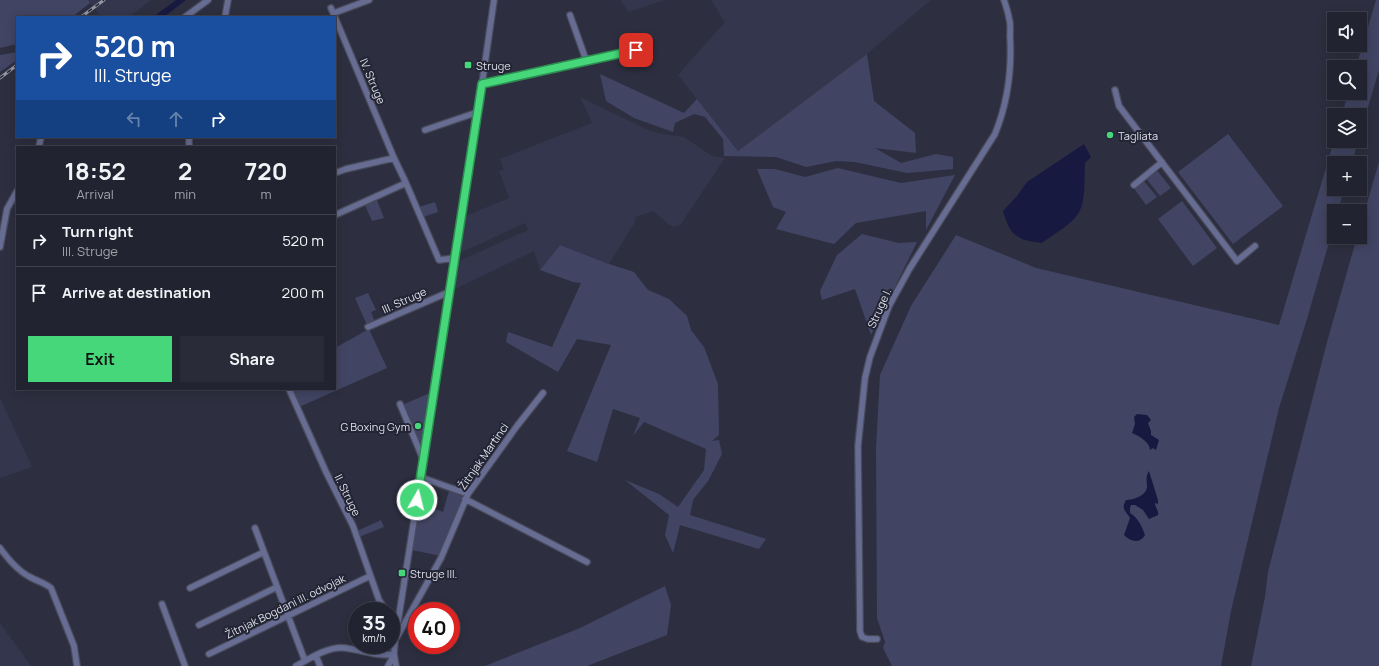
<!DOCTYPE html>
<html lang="en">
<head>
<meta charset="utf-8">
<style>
	:root { --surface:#222330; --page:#2a2b38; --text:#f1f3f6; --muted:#a2a4ab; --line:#3f404c; --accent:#45d77a }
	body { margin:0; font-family:Manrope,sans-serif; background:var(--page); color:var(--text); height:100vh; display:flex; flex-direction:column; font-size:15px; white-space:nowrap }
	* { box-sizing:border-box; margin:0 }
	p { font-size:13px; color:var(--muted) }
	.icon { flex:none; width:22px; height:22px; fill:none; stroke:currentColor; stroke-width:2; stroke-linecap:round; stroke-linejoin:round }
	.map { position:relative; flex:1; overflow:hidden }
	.sheet { position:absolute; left:16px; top:146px; width:320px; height:244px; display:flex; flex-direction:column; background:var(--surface); border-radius:0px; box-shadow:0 2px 10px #0003,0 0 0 1px var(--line) }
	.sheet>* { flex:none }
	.hud { position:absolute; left:16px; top:16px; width:320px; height:122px; border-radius:0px; box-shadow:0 2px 10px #0003,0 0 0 1px var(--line); background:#1a4fa0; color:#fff; overflow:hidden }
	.fabs { position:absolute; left:1327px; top:12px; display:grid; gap:8px }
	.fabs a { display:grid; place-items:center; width:40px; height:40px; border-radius:0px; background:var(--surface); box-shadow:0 2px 10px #0003,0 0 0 1px var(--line); font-size:20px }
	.speed { position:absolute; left:348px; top:602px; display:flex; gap:8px; font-size:20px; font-weight:700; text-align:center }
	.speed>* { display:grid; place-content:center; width:52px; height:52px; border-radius:50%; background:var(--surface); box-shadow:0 2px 10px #0003,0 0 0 1px var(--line); line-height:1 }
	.speed small { font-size:10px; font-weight:400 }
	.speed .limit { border:6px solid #d22; background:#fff; color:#111 }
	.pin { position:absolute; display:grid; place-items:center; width:34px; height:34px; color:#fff; margin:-17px; border-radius:8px; box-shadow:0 2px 6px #0006 }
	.me { position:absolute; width:44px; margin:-22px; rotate:8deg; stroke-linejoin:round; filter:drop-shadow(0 0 3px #0008) }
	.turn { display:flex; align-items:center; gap:14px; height:84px; padding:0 12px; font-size:18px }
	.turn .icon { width:52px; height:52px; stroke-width:2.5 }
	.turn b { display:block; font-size:28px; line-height:34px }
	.lanes { display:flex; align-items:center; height:38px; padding:0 12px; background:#0003; justify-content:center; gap:20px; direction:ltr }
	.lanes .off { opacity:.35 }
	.eta { display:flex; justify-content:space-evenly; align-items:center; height:68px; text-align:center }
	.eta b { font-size:24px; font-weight:700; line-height:28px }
	.action { display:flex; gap:8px; margin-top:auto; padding:8px 12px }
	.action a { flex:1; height:46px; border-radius:0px; background:var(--accent); color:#111; font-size:16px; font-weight:700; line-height:46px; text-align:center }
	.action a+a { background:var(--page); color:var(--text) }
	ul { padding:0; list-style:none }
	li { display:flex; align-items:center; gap:12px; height:52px; padding:0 12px; border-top:1px solid var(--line) }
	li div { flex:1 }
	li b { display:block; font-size:15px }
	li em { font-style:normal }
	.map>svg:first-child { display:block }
	.built { fill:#33364d }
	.green { fill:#414563 }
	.water { fill:#181940 }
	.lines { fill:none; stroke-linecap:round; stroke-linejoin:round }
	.minor-casing { stroke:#494b5b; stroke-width:8 }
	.minor { stroke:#676c92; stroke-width:5.5 }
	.rail-casing { stroke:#9495a3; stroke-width:3 }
	.rail { stroke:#232535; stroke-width:1.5; stroke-dasharray:4.5; stroke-linecap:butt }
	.route-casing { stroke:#2d8c4f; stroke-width:10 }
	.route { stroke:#45d77a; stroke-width:7 }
	.poi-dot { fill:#45d77a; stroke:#232535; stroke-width:1.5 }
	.labels { text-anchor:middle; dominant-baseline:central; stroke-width:4; stroke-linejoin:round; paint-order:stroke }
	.poi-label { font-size:11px; fill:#dedfea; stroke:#232535; text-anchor:start }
	.street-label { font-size:11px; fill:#dedfea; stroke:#232535 }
</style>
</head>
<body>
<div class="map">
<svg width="1379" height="666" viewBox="0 0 1379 666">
	<rect width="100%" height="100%" fill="#2d2f40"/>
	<!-- built -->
	<path class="built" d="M 88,0 L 151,0 L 129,17 L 101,17 Z
		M 620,0 L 665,0 L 629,12 Z
		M 711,0 L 931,0 L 867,54 L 738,151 L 678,75 L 725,22 Z
		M 580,97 L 648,130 L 663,134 L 684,137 L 712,156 L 725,158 L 681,224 L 674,227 L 669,225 L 653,211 L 636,217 L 635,222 L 609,264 L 560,245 L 540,270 L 534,251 L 453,290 L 457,262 L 528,230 L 525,223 L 458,254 L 463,217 L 509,198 L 499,171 L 504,169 L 500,159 L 592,123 Z
		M 0,398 L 32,467 L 0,478 Z
		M 0,623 L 31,666 L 0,666 Z"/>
	<!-- green -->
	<path class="green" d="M 0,0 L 88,0 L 90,3 L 72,17 L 17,17 L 17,44 L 0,48 Z
		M 1376,0 L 1379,0 L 1379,70 L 1360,134 L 1360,115 L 1342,115 L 1348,93 L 1360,93 L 1360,67 L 1356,67 Z
		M 17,52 L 17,60 L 0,72 L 0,55 Z
		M 867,54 L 874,101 L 915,133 L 916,153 L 875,148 L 901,163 L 936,154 L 953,157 L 953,169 L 907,173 L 855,162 L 836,161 L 806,167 L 776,157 L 724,156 L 723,139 L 705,117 L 694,114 L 675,123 L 673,132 L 634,118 L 606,101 L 600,74 L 684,113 L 697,99 L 738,151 Z
		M 1228,134 L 1283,206 L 1233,244 L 1178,172 Z
		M 1334,141 L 1358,141 L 1352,163 L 1334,163 L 1334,189 L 1344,189 L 1338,211 L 1334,211 L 1334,225 L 1307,319 L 1279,408 L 1231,611 L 1221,666 L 892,666 L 883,648 L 885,642 L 877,618 L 876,448 L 880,375 L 911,306 L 956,235 L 1036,268 L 1279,325 Z
		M 1379,162 L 1379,666 L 1251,666 L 1265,597 L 1268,572 L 1327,342 L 1357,237 L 1360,237 L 1360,227 Z
		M 838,168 L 901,183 L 955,175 L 926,230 L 926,211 L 856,223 L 834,244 L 776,229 L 786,212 L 773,207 L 757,169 L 775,169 L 805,177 Z
		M 1156,169 L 1171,188 L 1160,196 L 1145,177 Z
		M 1143,180 L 1157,197 L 1146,205 L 1133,187 Z
		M 376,198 L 384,218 L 372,221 L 364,203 Z
		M 1182,201 L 1217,248 L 1193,266 L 1158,219 Z
		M 435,202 L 438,212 L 423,217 L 419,207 Z
		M 862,234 L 899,243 L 917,242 L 871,335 L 855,289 L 822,300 L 820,291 L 837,255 Z
		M 560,245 L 609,264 L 634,272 L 648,290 L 669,299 L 687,316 L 691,330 L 704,347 L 718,384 L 719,435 L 712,441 L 719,440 L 722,454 L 708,481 L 693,500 L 690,515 L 766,539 L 759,549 L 680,525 L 673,553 L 665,535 L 669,515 L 625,480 L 659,494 L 678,507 L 704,470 L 706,449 L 644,422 L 633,436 L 640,418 L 613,409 L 597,462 L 567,451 L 611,345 L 577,339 L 558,372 L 506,342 L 508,332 L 552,347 L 581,283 L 573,282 L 540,270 Z
		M 368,293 L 376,310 L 371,312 L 375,322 L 367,325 L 355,298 Z
		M 369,329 L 387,368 L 299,407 L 292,389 L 335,389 L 335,348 Z
		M 430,393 L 422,447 L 419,447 L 402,405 Z
		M 449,491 L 464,497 L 441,556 L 412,550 L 420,503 L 443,512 Z
		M 381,520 L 384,527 L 359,537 L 357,531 Z
		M 665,586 L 671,605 L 667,635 L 587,666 L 485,666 L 580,628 Z"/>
	<!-- water -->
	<path class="water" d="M 176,0 L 186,0 L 164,17 L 153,17 Z
		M 1084,144 L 1091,157 L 1085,163 C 1084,179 1087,206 1075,218 C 1066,228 1052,235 1042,243 C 1017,240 1010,236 1003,211 L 1017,196 L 1027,182 Z
		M 1137,414 L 1147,415 L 1151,420 L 1148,423 L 1151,431 L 1151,435 L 1159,440 L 1156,450 L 1153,448 L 1150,450 C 1150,442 1139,436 1132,433 L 1135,424 L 1134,417 Z
		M 1149,471 L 1158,500 L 1158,504 L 1155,503 C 1155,508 1159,510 1158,515 L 1149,519 L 1143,510 L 1135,505 L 1131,505 L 1130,508 L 1130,513 C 1138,518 1142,526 1145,535 C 1140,544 1131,542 1124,535 L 1130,518 C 1125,510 1121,509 1126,500 C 1133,500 1146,496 1147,487 C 1147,481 1145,477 1149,471 Z"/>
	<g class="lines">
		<!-- minor casing -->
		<g class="minor-casing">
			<path id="minor" d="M 331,8 L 394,158 L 406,183 L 439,260 L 455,258
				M 334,13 L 369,0
				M 570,15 L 586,60
				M 185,17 L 208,0
				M 225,17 L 228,0
				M 482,84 L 636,50
				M 1115,90 L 1119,106 L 1237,261 L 1255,246
				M 425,130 L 478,112
				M 39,147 L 41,137
				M 189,147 L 189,137
				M 335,173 L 346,169 L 394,158
				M 1134,185 L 1162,162
				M 335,215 L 406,183
				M 0,247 L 7,209 L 17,191
				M 368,327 L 449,292
				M 289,389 L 326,472 L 353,526 L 379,600 L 386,611
				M 400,404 L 423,459
				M 420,477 L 468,494
				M 465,499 L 587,562
				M 255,528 L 305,661
				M 0,548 C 8,559 18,571 30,577 C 37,581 45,583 51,588 L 74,646 L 77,666
				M 190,588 L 264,552
				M 162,604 L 185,666
				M 391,618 L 398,627
				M 199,625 L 277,587
				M 397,637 L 441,558 L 468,494 L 517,426 L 543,393
				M 877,639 L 868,639 L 862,637 L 860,631 L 858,446 L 865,378 L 870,357 L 889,306 L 910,268 L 995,134 C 1008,102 1012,70 1010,36 C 1010,30 1011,24 1009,18 C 1008,12 1006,6 1004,0
				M 209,654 L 370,576
				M 316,656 L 320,666
				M 296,666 C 310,658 329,646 345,648 C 362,650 377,657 394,654
				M 388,666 L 394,655
				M 396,666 L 394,654 L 395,641 L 437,373 L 449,292 L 478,112 L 494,0"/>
		</g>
		<!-- minor -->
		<use href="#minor" class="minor"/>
		<!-- rail casing -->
		<g class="rail-casing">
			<path id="rail" d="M 81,17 L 104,0
				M 0,78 L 17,65"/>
		</g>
		<!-- rail -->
		<use href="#rail" class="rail"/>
	</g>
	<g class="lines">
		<!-- route casing -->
		<g class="route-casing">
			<path id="route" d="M 417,500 L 482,84 L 636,50"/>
		</g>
		<!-- route -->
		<use href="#route" class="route"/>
	</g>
	<!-- markers -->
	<g class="poi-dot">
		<rect x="464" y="61" width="8" height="8" rx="2"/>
		<circle cx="1110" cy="135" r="4"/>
		<circle cx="418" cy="426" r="4"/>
		<rect x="398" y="569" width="8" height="8" rx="2"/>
	</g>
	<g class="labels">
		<!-- poi labels -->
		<g class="poi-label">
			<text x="476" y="65">Struge</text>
			<text x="1118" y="135">Tagliata</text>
			<text x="410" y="426" text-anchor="end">G Boxing Gym</text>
			<text x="410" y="573">Struge III.</text>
		</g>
		<!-- street labels -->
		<g class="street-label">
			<text transform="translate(373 81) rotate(67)">IV. Struge</text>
			<text transform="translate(404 300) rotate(-24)">III. Struge</text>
			<text transform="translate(879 308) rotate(-66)">Struge I.</text>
			<text transform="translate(483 456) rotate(-55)">Žitnjak Martinci</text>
			<text transform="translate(348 495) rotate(64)">II. Struge</text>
			<text transform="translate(285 606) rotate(-26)">Žitnjak Bogdani III. odvojak</text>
		</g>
	</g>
</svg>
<div class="fabs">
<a><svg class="icon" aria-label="sound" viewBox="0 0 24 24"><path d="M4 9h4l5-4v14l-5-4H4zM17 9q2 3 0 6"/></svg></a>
<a><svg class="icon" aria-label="search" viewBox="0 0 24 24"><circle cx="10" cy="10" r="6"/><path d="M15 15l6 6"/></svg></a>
<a><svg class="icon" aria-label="layers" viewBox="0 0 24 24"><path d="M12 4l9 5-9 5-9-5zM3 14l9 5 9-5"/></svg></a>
<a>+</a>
<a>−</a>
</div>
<div class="speed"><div>35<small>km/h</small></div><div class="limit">40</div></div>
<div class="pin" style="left:636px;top:50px;background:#d93025"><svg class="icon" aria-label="arrive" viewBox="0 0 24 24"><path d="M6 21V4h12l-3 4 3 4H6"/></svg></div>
<svg class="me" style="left:417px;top:500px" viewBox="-20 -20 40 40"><circle r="17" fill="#45d77a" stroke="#fff" stroke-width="3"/><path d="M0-11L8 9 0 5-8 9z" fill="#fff"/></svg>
<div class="hud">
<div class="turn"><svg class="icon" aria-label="right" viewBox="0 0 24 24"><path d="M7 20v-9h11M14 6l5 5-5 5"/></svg><div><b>520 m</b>III. Struge</div></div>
<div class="lanes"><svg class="icon off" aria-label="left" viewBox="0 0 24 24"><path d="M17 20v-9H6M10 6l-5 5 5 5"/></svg><svg class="icon off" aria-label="ahead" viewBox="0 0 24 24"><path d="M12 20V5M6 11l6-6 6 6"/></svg><svg class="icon" aria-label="right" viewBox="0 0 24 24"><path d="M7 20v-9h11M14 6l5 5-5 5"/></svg></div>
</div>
<section class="sheet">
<div class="eta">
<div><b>18:52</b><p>Arrival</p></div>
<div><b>2</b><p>min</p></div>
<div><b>720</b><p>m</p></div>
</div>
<ul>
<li><svg class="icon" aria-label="right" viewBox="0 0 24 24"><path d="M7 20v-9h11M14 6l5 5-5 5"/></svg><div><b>Turn right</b><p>III. Struge</p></div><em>520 m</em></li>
<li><svg class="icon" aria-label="arrive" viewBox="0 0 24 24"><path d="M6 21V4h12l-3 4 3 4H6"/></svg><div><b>Arrive at destination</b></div><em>200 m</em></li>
</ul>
<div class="action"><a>Exit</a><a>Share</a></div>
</section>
</div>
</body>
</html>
